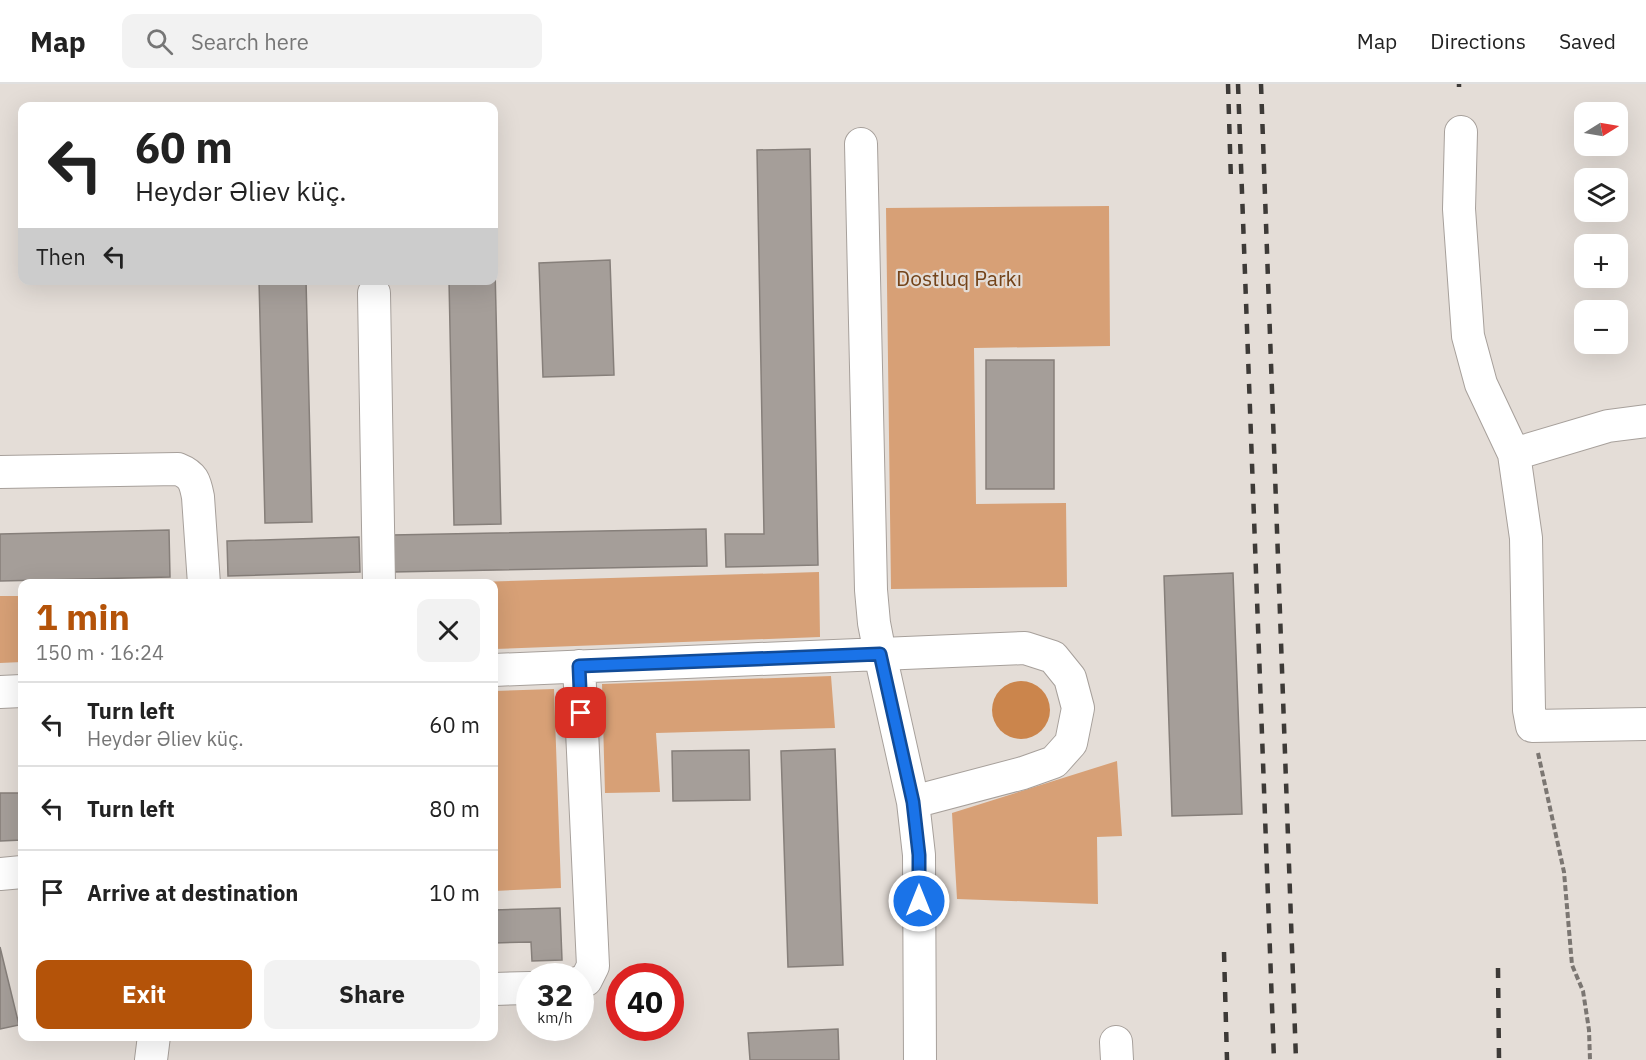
<!DOCTYPE html>
<html lang="en">
<head>
<meta charset="utf-8">
<style>
	:root { --surface:#fff; --page:#f2f2f2; --text:#222; --muted:#767676; --line:#e0e0e0; --accent:#b45309 }
	body { margin:0; font-family:"IBM Plex Sans",sans-serif; background:var(--page); color:var(--text); height:100vh; display:flex; flex-direction:column; font-size:22px; white-space:nowrap }
	* { box-sizing:border-box; margin:0 }
	p { font-size:20px; color:var(--muted) }
	.icon { flex:none; width:33px; height:33px; fill:none; stroke:currentColor; stroke-width:2; stroke-linecap:round; stroke-linejoin:round }
	.map { position:relative; flex:1; overflow:hidden }
	.panel { position:absolute; left:18px; top:495px; width:480px; height:462px; display:flex; flex-direction:column; background:var(--surface); border-radius:12px; box-shadow:0 6px 24px #0002 }
	.panel>* { flex:none }
	.hud { position:absolute; left:18px; top:18px; width:480px; height:183px; border-radius:12px; box-shadow:0 6px 24px #0002; background:#fff; color:var(--text); overflow:hidden }
	.needle { width:39px; rotate:79deg }
	.buttons { position:absolute; left:1574px; top:18px; display:grid; gap:12px }
	.buttons a { display:grid; place-items:center; width:54px; height:54px; border-radius:12px; background:var(--surface); box-shadow:0 6px 24px #0002; font-size:30px }
	.speed { position:absolute; left:516px; top:879px; display:flex; gap:12px; font-size:30px; font-weight:700; text-align:center }
	.speed>* { display:grid; place-content:center; width:78px; height:78px; border-radius:50%; background:var(--surface); box-shadow:0 6px 24px #0002; line-height:1 }
	.speed small { font-size:15px; font-weight:400 }
	.speed .limit { border:9px solid #d22; background:#fff; color:#111 }
	.pin { position:absolute; display:grid; place-items:center; width:51px; height:51px; color:#fff; margin:-26px; border-radius:12px; box-shadow:0 3px 9px #0006 }
	.me { position:absolute; width:66px; margin:-33px; rotate:0deg; stroke-linejoin:round; filter:drop-shadow(0 0 4px #0008) }
	.turn { display:flex; align-items:center; gap:21px; height:126px; padding:0 18px; font-size:27px }
	.turn .icon { width:78px; height:78px; stroke-width:2.5 }
	.turn b { display:block; font-size:42px; line-height:51px }
	.then { display:flex; align-items:center; height:57px; padding:0 18px; background:#0003; gap:12px; font-size:22px }
	.round { display:grid; place-items:center; flex:none; width:63px; height:63px; border-radius:12px; background:var(--page) }
	.head { display:flex; align-items:center; justify-content:space-between; height:102px; padding:0 18px }
	h1 { font-size:36px; font-weight:700; line-height:45px; color:var(--accent) }
	.button { display:flex; gap:12px; margin-top:auto; padding:12px 18px }
	.button a { flex:1; height:69px; border-radius:12px; background:var(--accent); color:#fff; font-size:24px; font-weight:700; line-height:69px; text-align:center }
	.button a+a { background:var(--page); color:var(--text) }
	ul { padding:0; list-style:none }
	li { display:flex; align-items:center; gap:18px; height:84px; padding:0 18px; border-top:2px solid var(--line) }
	li div { flex:1 }
	li b { display:block; font-size:22px }
	li em { font-style:normal }
	header { display:flex; align-items:center; gap:36px; box-sizing:border-box; height:84px; padding:0 30px; background:var(--surface); border-bottom:2px solid var(--line) }
	header strong { font-size:28px }
	nav { display:flex; gap:33px; margin-inline-start:auto; font-size:21px }
	.search { width:420px; height:54px; background:var(--page); display:flex; align-items:center; gap:15px; box-sizing:border-box; padding:0 21px; border-radius:12px; color:var(--muted); font-size:22px }
	.map>svg:first-child { display:block }
	.green { fill:#d7a076 }
	.water { fill:#cb854c }
	.building { fill:#a59e99; stroke:#867f7a; stroke-width:1.5 }
	.lines { fill:none; stroke-linecap:round; stroke-linejoin:round }
	.minor-casing { stroke:#a7a09b; stroke-width:34 }
	.path { stroke:#7b7672; stroke-width:4; stroke-dasharray:6 3; stroke-linecap:butt }
	.minor { stroke:#fff; stroke-width:32 }
	.rail { stroke:#3d3a37; stroke-width:4.5; stroke-dasharray:10 10; stroke-linecap:butt }
	.route-casing { stroke:#114b97; stroke-width:15 }
	.route { stroke:#1a73e8; stroke-width:10 }
	.labels { text-anchor:middle; dominant-baseline:central; stroke-width:4.5; stroke-linejoin:round; paint-order:stroke }
	.park-label { font-size:21px; fill:#734319; stroke:#e4ddd7 }
</style>
</head>
<body>
<header>
<strong>Map</strong>
<div class="search"><svg class="icon" aria-label="search" viewBox="0 0 24 24"><circle cx="10" cy="10" r="6"/><path d="M15 15l6 6"/></svg>Search here</div>
<nav><a>Map</a><a>Directions</a><a>Saved</a></nav>
</header>
<div class="map">
<svg width="1646" height="976" viewBox="0 0 1646 976">
	<rect width="100%" height="100%" fill="#e4ddd7"/>
	<!-- green -->
	<path class="green" d="M 1109,122 L 1110,262 L 974,264 L 976,420 L 1066,419 L 1067,503 L 891,505 L 886,124 Z
		M 819,488 L 820,553 L 494,565 L 494,500 L 439,499 Z
		M 0,512 L 22,512 L 22,578 L 0,579 Z
		M 831,592 L 835,644 L 656,649 L 660,708 L 605,709 L 602,600 Z
		M 554,605 L 561,804 L 494,807 L 494,607 Z
		M 1117,677 L 1122,752 L 1097,753 L 1098,820 L 957,815 L 952,729 Z"/>
	<!-- water -->
	<path class="water" d="M992 626a29 29 0 1 1 58 0a29 29 0 1 1-58 0Z"/>
	<!-- building -->
	<path class="building" d="M 810,65 L 818,481 L 726,483 L 725,450 L 764,450 L 757,66 Z
		M 610,176 L 614,291 L 543,293 L 539,179 Z
		M 494,184 L 495,184 L 501,440 L 454,441 L 449,196 L 494,196 Z
		M 259,196 L 306,196 L 312,438 L 265,439 Z
		M 986,276 L 1054,276 L 1054,405 L 986,405 Z
		M 706,445 L 707,482 L 392,488 L 392,451 Z
		M 169,446 L 170,493 L 0,497 L 0,450 Z
		M 359,453 L 360,488 L 228,492 L 227,457 Z
		M 1233,489 L 1242,730 L 1172,732 L 1164,492 Z
		M 835,665 L 843,881 L 788,883 L 781,667 Z
		M 749,666 L 750,716 L 673,717 L 672,667 Z
		M 0,709 L 22,709 L 22,756 L 0,757 Z
		M 560,824 L 562,876 L 532,877 L 531,858 L 494,859 L 494,826 Z
		M 0,863 L 19,941 L 0,945 Z
		M 838,945 L 839,976 L 750,976 L 748,949 Z"/>
	<g class="lines">
		<!-- minor casing -->
		<g class="minor-casing">
			<path id="minor" d="M 1461,48 L 1459,125 L 1468,252 L 1481,300 L 1514,370 L 1526,454 L 1529,626 L 1532,642 L 1646,640
				M 861,60 L 871,506 L 874,539 L 880,570 L 913,718 L 919,771 L 920,976
				M 374,209 L 379,500
				M 1514,370 L 1608,342 L 1646,337
				M 0,388 L 178,385 C 193,391 195,397 198,413 L 204,500
				M 579,582 L 593,882 L 586,896 L 580,898
				M 494,586 L 1025,564 L 1053,573 L 1070,594 L 1078,624 L 1071,659 L 1054,678 L 1023,689 L 913,718
				M 0,608 L 22,607
				M 0,790 L 22,788
				M 494,905 L 530,904
				M 1116,958 L 1117,976
				M 151,976 L 154,952"/>
		</g>
		<!-- path -->
		<path class="path" d="M 1538,669 L 1564,788 L 1572,881 L 1583,907 L 1589,946 L 1590,976"/>
		<!-- minor -->
		<use href="#minor" class="minor"/>
		<!-- rail -->
		<path class="rail" d="M 1228,0 L 1231,97
			M 1238,0 L 1274,976
			M 1261,0 L 1296,976
			M 1459,0 L 1459,3
			M 1224,868 L 1227,976
			M 1498,884 L 1499,976"/>
	</g>
	<g class="lines">
		<!-- route casing -->
		<g class="route-casing">
			<path id="route" d="M 581,629 L 579,582 L 880,570 L 913,718 L 919,771 L 919,817"/>
		</g>
		<!-- route -->
		<use href="#route" class="route"/>
	</g>
	<g class="labels">
		<!-- park labels -->
		<g class="park-label">
			<text x="959" y="194">Dostluq Parkı</text>
		</g>
	</g>
</svg>
<div class="buttons">
<a><svg class="needle" viewBox="-14 -14 28 28"><path d="M0-13l5 13h-10z" fill="#e53935"/><path d="M0 13l5-13h-10z" fill="#767676"/></svg></a>
<a><svg class="icon" aria-label="layers" viewBox="0 0 24 24"><path d="M12 4l9 5-9 5-9-5zM3 14l9 5 9-5"/></svg></a>
<a>+</a>
<a>−</a>
</div>
<div class="speed"><div>32<small>km/h</small></div><div class="limit">40</div></div>
<div class="pin" style="left:581px;top:629px;background:#d93025"><svg class="icon" aria-label="arrive" viewBox="0 0 24 24"><path d="M6 21V4h12l-3 4 3 4H6"/></svg></div>
<svg class="me" style="left:919px;top:817px" viewBox="-20 -20 40 40"><circle r="17" fill="#1a73e8" stroke="#fff" stroke-width="3"/><path d="M0-11L8 9 0 5-8 9z" fill="#fff"/></svg>
<div class="hud">
<div class="turn"><svg class="icon" aria-label="left" viewBox="0 0 24 24"><path d="M17 20v-9H6M10 6l-5 5 5 5"/></svg><div><b>60 m</b>Heydər Əliev küç.</div></div>
<div class="then">Then<svg class="icon" aria-label="left" viewBox="0 0 24 24"><path d="M17 20v-9H6M10 6l-5 5 5 5"/></svg></div>
</div>
<section class="panel">
<div class="head"><div><h1>1 min</h1><p>150 m · 16:24</p></div><a class="round"><svg class="icon" aria-label="close" viewBox="0 0 24 24"><path d="M6 6l12 12M18 6L6 18"/></svg></a></div>
<ul>
<li><svg class="icon" aria-label="left" viewBox="0 0 24 24"><path d="M17 20v-9H6M10 6l-5 5 5 5"/></svg><div><b>Turn left</b><p>Heydər Əliev küç.</p></div><em>60 m</em></li>
<li><svg class="icon" aria-label="left" viewBox="0 0 24 24"><path d="M17 20v-9H6M10 6l-5 5 5 5"/></svg><div><b>Turn left</b></div><em>80 m</em></li>
<li><svg class="icon" aria-label="arrive" viewBox="0 0 24 24"><path d="M6 21V4h12l-3 4 3 4H6"/></svg><div><b>Arrive at destination</b></div><em>10 m</em></li>
</ul>
<div class="button"><a>Exit</a><a>Share</a></div>
</section>
</div>
</body>
</html>
